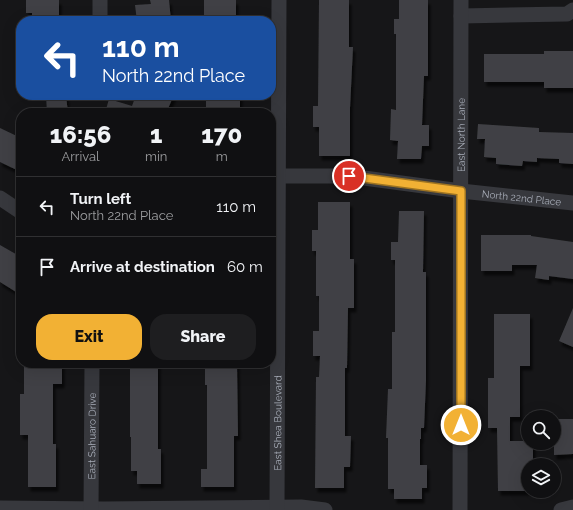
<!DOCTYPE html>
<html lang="en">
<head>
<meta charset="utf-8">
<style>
	:root { --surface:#101012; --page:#1e1e20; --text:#f1f3f6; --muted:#9c9d9f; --line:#303032; --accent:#f2b134 }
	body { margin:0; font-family:Raleway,sans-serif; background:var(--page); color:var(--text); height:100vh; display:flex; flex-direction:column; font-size:15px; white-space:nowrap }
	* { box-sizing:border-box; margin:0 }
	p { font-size:13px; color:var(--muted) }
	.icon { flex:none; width:22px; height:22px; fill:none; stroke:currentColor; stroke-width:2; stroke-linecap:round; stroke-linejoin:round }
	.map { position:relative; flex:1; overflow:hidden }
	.panel { position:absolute; left:16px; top:108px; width:260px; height:260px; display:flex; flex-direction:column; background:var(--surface); border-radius:16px; box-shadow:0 4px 16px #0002,0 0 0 1px var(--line) }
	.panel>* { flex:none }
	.guide { position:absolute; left:16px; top:16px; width:260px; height:84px; border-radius:16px; box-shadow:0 4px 16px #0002,0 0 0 1px var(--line); background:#1a4fa0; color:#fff; overflow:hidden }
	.controls { position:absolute; left:521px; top:410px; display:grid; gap:8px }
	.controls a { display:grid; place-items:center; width:40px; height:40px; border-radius:50%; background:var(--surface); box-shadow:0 4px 16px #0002,0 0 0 1px var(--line); font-size:20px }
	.pin { position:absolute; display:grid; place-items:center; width:34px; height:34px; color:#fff; margin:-17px; border:2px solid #fff; border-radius:50%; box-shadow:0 1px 4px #0007 }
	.me { position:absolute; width:44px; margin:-22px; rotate:0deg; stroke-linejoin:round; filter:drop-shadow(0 0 3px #0008) }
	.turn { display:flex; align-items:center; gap:14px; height:84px; padding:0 20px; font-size:18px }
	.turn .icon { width:52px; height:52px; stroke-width:2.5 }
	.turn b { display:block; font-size:28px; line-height:34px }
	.eta { display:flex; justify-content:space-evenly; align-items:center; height:68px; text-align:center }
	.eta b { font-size:24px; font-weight:800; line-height:28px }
	.primary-button { display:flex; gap:8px; margin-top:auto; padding:8px 20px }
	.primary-button a { flex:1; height:46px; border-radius:16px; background:var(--accent); color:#111; font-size:16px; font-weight:800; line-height:46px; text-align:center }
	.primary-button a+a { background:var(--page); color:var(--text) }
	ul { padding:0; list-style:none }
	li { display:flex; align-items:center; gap:12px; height:60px; padding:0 20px; border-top:1px solid var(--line) }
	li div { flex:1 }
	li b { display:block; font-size:15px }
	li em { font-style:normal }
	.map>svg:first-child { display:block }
	.building { fill:#404145; filter:url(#shadow) }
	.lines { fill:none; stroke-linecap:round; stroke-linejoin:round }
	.minor { stroke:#37383d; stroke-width:15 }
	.route-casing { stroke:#9d7322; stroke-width:10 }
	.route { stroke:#f2b134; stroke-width:7 }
	.labels { text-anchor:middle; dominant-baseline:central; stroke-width:4; stroke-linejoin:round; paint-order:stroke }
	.street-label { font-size:10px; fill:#a8adb8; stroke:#111113 }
</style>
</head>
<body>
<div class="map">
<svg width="573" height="510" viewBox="0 0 573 510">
	<defs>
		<filter id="shadow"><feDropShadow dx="2.5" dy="4.5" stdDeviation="1" flood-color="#0009"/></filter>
	</defs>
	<rect width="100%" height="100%" fill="#161618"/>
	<!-- building -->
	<path class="building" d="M 26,0 L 59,0 L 59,21 L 32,21 L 32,13 L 26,13 Z
		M 150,0 L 169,0 L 171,21 L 137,21 L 135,5 L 151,4 Z
		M 204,0 L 236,0 L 236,21 L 204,21 Z
		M 319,0 L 349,0 L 349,47 L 353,47 L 350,108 L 350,156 L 319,156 L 319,127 L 313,127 L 313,106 L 318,106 Z
		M 399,0 L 428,0 L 428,76 L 424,76 L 422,125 L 429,125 L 429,146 L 422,146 L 421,159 L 397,159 L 398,141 L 390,140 L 391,109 L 396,110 L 396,34 L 394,34 L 394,19 L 399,19 Z
		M 544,51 L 573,51 L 573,88 L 544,88 L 544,82 L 484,82 L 484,54 L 544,54 Z
		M 46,95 L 66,95 L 68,113 L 47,113 Z
		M 136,95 L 174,95 L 166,113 L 105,113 L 109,99 L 132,106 Z
		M 215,95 L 240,95 L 240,113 L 206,113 L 206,99 L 215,99 Z
		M 478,124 L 539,128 L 539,132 L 573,133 L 573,164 L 559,163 L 559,159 L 537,158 L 537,162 L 523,161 L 522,166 L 496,164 L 496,158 L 484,157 L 485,139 L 477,139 Z
		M 0,128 L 21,138 L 21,172 L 0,162 Z
		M 318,202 L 350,202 L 350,259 L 354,259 L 354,308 L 348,308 L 347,368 L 345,368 L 345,436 L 351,436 L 350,467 L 344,467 L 344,488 L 315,488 L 316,377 L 319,377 L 320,356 L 313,356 L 313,331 L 319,331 L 319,296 L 316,296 L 316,251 L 312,251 L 312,230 L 318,230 Z
		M 399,211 L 424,211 L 423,272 L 426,272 L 426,380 L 424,428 L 421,428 L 421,439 L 420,439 L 420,465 L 427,465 L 427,488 L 422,488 L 422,499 L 394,499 L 394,489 L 388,489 L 388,438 L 386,438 L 388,389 L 392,389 L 392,332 L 395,332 L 395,260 L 391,260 L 391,242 L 398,242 Z
		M 481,235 L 531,235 L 531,236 L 573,242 L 573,279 L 549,276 L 549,280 L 535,278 L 537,265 L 512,265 L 512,271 L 481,271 Z
		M 0,245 L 21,257 L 21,295 L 0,282 Z
		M 573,308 L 573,347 L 559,341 Z
		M 494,314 L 530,314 L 530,366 L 520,366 L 520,417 L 510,417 L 510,441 L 528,441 L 528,443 L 533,443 L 533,465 L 528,465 L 527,491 L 498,491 L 497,428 L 488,428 L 488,378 L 494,378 Z
		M 24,363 L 62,363 L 62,384 L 53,384 L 53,444 L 56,444 L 56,487 L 28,487 L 28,435 L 20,435 L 20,394 L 24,394 Z
		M 130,363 L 158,363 L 158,449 L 161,449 L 161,484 L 137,484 L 137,471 L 131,471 L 131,437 L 130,437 Z
		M 205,363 L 237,363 L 238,436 L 234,436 L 234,487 L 201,487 L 201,469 L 207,469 L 207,385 L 205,385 Z
		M 554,419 L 573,419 L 573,454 L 554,455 Z"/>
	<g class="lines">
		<!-- minor -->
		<g class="minor">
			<path d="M 100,0 L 100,21"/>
			<path d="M 461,16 L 567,14 L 573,10"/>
			<path id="s1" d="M 279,176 L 349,176 L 461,191 L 573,203"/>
			<path d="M 0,198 L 21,212"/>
			<path d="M 0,508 L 104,509 L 301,507 L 325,510"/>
			<path id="s2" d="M 91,510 L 92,363"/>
			<path id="s3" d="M 277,510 L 279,0"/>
			<path id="s4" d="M 460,510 L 461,0"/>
			<path d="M 561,510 L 573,507"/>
		</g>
	</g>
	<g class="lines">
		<!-- route casing -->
		<g class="route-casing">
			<path id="route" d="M 349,176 L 461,191 L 461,425"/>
		</g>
		<!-- route -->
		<use href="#route" class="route"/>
	</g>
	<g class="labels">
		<!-- street labels -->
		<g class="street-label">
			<text stroke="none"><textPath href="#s4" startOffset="375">East North Lane</textPath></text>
			<text stroke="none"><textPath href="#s1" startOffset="244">North 22nd Place</textPath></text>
			<text stroke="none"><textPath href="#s3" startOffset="87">East Shea Boulevard</textPath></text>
			<text stroke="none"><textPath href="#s2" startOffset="74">East Sahuaro Drive</textPath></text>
		</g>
	</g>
</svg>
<div class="controls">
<a><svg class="icon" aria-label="search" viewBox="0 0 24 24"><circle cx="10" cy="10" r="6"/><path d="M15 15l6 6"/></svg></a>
<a><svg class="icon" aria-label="layers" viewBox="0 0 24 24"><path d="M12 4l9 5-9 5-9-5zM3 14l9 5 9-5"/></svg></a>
</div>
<div class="pin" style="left:349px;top:176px;background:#d93025"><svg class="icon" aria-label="arrive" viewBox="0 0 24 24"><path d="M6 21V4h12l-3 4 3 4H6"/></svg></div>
<svg class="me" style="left:461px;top:425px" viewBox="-20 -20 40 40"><circle r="17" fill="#f2b134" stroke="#fff" stroke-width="3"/><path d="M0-11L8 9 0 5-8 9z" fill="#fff"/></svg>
<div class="guide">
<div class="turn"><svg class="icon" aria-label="left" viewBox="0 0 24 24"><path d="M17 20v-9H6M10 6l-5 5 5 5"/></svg><div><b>110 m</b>North 22nd Place</div></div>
</div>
<section class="panel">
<div class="eta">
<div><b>16:56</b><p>Arrival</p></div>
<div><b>1</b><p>min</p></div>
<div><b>170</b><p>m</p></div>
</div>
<ul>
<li><svg class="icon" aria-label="left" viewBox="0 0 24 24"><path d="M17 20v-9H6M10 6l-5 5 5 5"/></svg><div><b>Turn left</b><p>North 22nd Place</p></div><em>110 m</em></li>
<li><svg class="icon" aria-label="arrive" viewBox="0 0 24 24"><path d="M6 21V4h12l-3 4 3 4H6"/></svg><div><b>Arrive at destination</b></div><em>60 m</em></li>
</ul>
<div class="primary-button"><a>Exit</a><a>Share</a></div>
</section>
</div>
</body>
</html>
